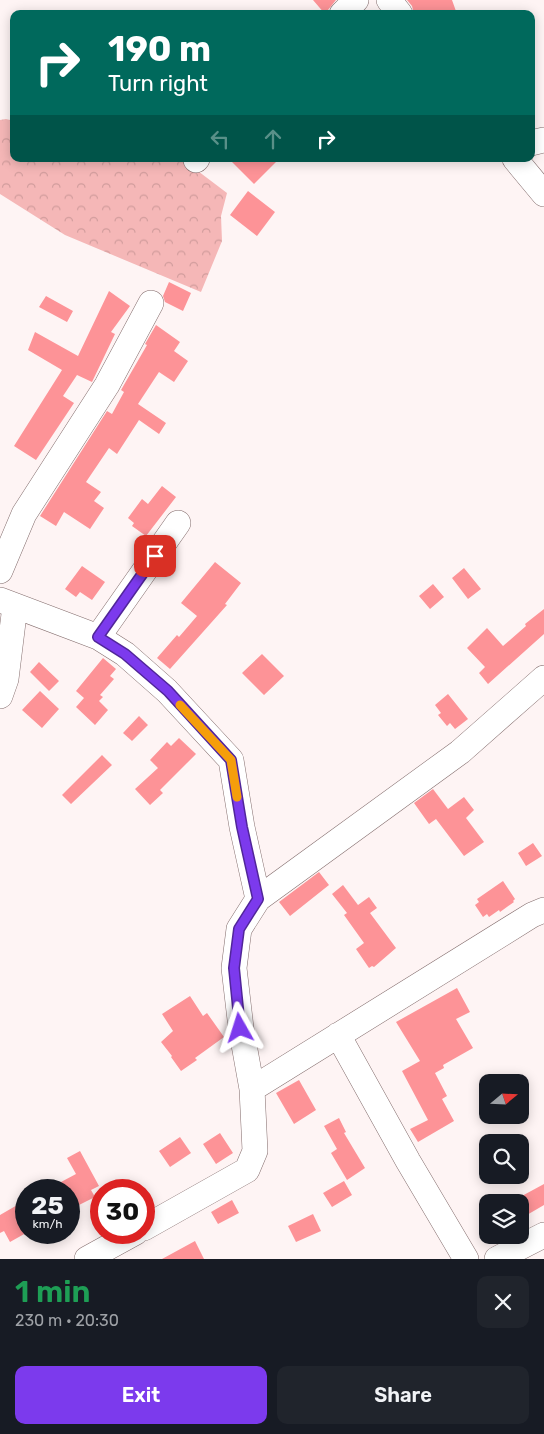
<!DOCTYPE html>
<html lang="en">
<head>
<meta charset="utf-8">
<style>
	:root { --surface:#171b24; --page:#20242c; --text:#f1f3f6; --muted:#9ea1a6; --accent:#7c3aed }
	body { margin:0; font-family:Rubik,sans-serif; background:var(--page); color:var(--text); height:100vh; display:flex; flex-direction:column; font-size:19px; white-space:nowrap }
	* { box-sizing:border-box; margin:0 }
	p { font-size:16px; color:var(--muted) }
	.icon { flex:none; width:28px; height:28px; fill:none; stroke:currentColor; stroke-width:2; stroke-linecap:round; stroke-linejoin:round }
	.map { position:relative; height:1259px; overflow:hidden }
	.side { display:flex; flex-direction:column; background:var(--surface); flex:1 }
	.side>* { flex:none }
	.hud { position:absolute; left:10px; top:10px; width:525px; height:152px; border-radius:10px; box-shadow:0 2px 12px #0003; background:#00695c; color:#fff; overflow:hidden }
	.needle { width:32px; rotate:71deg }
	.controls { position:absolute; left:479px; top:1074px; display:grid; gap:10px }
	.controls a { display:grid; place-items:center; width:50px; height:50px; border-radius:10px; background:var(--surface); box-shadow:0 2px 12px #0003; font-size:25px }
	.speed { position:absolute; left:15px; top:1179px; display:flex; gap:10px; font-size:25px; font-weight:700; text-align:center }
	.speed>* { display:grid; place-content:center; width:65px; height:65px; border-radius:50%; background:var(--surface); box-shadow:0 2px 12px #0003; line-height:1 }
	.speed small { font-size:12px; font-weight:400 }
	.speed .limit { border:8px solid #d22; background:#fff; color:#111 }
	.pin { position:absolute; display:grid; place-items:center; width:42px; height:42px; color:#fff; margin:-21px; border-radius:10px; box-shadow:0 2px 8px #0006 }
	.me { position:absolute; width:55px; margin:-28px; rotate:354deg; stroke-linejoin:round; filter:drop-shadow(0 0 4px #0008) }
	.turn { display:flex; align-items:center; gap:18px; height:105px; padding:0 15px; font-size:22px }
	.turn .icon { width:65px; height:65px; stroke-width:2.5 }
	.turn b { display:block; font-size:35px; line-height:42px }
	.lanes { display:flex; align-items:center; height:48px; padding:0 15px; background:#0003; justify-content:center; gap:25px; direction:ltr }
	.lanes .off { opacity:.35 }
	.round { display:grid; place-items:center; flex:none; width:52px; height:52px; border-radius:10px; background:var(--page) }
	.overview { display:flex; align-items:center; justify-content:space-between; height:85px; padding:0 15px }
	h1 { font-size:30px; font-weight:600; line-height:38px; color:#1e9e55 }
	.cta { display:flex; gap:10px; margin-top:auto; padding:10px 15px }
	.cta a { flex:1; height:58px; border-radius:10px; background:var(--accent); color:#fff; font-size:20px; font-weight:600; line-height:58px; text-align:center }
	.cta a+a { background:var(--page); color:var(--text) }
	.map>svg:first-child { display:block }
	.forest { fill:url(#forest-crowns) }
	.building { fill:#fd9397 }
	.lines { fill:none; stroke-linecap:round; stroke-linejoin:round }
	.minor-casing { stroke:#846e6e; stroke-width:26 }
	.minor { stroke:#fff; stroke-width:25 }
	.route-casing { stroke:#51269a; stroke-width:12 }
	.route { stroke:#7c3aed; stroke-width:9 }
	.slow { stroke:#f59e0b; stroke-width:9 }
</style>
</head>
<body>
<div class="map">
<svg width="544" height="1259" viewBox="0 0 544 1259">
	<defs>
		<pattern id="forest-crowns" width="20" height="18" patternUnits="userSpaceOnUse" patternTransform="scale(1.25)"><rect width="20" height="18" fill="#f5b7b7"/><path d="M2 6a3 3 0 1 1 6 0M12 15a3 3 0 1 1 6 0" fill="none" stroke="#d19c9c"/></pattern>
	</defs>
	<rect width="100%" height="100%" fill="#fef4f4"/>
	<!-- forest -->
	<path class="forest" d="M 6,119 L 14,121 L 14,159 L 182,159 L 227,193 L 221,216 L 222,241 L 201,292 L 65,235 L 0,194 L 0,120 Z"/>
	<!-- building -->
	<path class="building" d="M 313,0 L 336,0 L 328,10 L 328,14 L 325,14 Z
		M 407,0 L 452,0 L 457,14 L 414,14 L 412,6 Z
		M 229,159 L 279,159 L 254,184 Z
		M 248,191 L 275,212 L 257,236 L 230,215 Z
		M 169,282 L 191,293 L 183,311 L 165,302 L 163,296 Z
		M 109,291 L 130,306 L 111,332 L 115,334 L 92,382 L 77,375 L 63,396 L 74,403 L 36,460 L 14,446 L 62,370 L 28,350 L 35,332 L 78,356 Z
		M 46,296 L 73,311 L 67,322 L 39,307 Z
		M 156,325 L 180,342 L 174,351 L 188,361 L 174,382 L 159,372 L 138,404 L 166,423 L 159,434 L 139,420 L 117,454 L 109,448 L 86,482 L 101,492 L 94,501 L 104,508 L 90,529 L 64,512 L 56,526 L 40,516 L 107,411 L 112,414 L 124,392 L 121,390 L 147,345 L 145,344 Z
		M 162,486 L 176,497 L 146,536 L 132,526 L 134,523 L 128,518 L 142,499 L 148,504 Z
		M 215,562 L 241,583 L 225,604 L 227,605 L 170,669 L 157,658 L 177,635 L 179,637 L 197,616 L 181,603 Z
		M 82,566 L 105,582 L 92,600 L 80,592 L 76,597 L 65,589 Z
		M 464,568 L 481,589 L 468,599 L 452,578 Z
		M 433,584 L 444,597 L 430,609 L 419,596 Z
		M 544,609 L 544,634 L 488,684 L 479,673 L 485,667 L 467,648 L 487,628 L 503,646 L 526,626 L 525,624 Z
		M 262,654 L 284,676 L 264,695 L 242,673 Z
		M 103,658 L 116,669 L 110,676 L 114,679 L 100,695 L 103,697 L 99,701 L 108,710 L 95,725 L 76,707 L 84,698 L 76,691 Z
		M 39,662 L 59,681 L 49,691 L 30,672 Z
		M 40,691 L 59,709 L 42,728 L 22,710 Z
		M 448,694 L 468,719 L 455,729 L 450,723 L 447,726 L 438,715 L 441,713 L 435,705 Z
		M 139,716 L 148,725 L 132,741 L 123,733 Z
		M 179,738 L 196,754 L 160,790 L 163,793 L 150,805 L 135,789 L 158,768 L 150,760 L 167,742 L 171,746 Z
		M 102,755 L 112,765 L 71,804 L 62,795 Z
		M 433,789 L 448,809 L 464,797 L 474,810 L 466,818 L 484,842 L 464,856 L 436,819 L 429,824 L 414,803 Z
		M 533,843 L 542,856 L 526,866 L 518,853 Z
		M 319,872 L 329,885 L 290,916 L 279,902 Z
		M 503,881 L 515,899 L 513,901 L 514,902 L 500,912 L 499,910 L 489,917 L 487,914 L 483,917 L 475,905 L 479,902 L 477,899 Z
		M 343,885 L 358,905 L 369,897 L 377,908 L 370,913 L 396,948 L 374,967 L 372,966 L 369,968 L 356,949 L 364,943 L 344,915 L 347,913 L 332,894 Z
		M 457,988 L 470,1012 L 456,1019 L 473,1048 L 443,1065 L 444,1068 L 435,1073 L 447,1096 L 442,1099 L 454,1121 L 418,1142 L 410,1129 L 428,1120 L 402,1071 L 420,1061 L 396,1022 Z
		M 190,996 L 203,1016 L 207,1013 L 224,1037 L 195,1058 L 197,1060 L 181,1071 L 171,1057 L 172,1056 L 161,1042 L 173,1031 L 162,1014 Z
		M 299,1080 L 316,1110 L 294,1124 L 276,1093 Z
		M 339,1118 L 346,1132 L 344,1133 L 365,1168 L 347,1180 L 331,1153 L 337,1149 L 324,1126 Z
		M 220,1133 L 233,1153 L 216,1164 L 203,1144 Z
		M 180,1137 L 191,1153 L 170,1167 L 159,1151 Z
		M 80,1151 L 99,1186 L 91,1190 L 95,1197 L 69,1210 L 69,1190 L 46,1190 L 76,1174 L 67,1158 Z
		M 344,1181 L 352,1195 L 332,1207 L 323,1193 Z
		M 544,1184 L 544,1205 L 520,1219 L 520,1197 Z
		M 232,1200 L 239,1213 L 218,1224 L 211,1212 Z
		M 19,1204 L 26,1216 L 26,1233 L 10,1242 L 4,1231 L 0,1233 L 0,1215 Z
		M 313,1214 L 321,1231 L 296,1242 L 288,1226 Z
		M 195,1241 L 204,1259 L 162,1259 Z"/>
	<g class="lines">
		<!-- minor casing -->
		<g class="minor-casing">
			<path id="minor" d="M 389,0 L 400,14
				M 342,14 L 356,0
				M 531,143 L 544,140
				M 515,159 L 544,194
				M 196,160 L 197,159
				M 0,571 L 24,514 L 107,385 L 151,303
				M 0,600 L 98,637 L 125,654 L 167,691 L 231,760 L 242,827 L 258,899 L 239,929 L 234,968 L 241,1028 L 252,1089 L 255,1151 L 247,1170 L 144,1228
				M 98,637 L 178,523
				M 0,696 L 6,679 L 15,606
				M 258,899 L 460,752 L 544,678
				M 338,1035 L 408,1161 L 466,1259
				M 252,1089 L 532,915 L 544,910
				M 87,1259 L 136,1232
				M 497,1259 L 544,1235"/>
		</g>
		<!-- minor -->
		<use href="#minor" class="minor"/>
	</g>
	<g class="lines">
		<!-- route casing -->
		<g class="route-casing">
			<path id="route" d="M 155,556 L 98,637 L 125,654 L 168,691 L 231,760 L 242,827 L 258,899 L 239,929 L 234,968 L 240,1028"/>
		</g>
		<!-- route -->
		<use href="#route" class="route"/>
		<!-- slow -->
		<path class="slow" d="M 180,705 L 231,760 L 237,797"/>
	</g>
</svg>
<div class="controls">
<a><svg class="needle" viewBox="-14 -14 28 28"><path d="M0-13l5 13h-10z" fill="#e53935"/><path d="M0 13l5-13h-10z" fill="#9ea1a6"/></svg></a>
<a><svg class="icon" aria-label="search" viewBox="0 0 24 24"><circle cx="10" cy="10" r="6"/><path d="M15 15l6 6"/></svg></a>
<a><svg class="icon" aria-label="layers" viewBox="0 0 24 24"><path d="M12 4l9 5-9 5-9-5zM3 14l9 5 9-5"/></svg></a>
</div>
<div class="speed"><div>25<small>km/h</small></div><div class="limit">30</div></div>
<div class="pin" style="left:155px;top:556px;background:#d93025"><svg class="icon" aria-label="arrive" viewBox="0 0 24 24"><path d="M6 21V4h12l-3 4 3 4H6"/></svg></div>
<svg class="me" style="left:240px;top:1028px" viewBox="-20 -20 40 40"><path d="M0-17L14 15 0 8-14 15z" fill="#7c3aed" stroke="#fff" stroke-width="4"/></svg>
<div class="hud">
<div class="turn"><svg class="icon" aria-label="right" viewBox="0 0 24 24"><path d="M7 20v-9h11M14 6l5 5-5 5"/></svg><div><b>190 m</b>Turn right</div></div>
<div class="lanes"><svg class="icon off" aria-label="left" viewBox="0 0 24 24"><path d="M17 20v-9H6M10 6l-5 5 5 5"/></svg><svg class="icon off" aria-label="ahead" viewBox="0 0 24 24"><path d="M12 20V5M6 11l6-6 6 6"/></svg><svg class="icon" aria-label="right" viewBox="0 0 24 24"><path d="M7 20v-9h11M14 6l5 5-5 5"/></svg></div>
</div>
</div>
<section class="side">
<div class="overview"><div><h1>1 min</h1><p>230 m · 20:30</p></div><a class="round"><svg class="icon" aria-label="close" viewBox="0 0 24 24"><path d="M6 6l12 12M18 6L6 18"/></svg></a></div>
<div class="cta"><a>Exit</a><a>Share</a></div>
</section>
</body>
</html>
